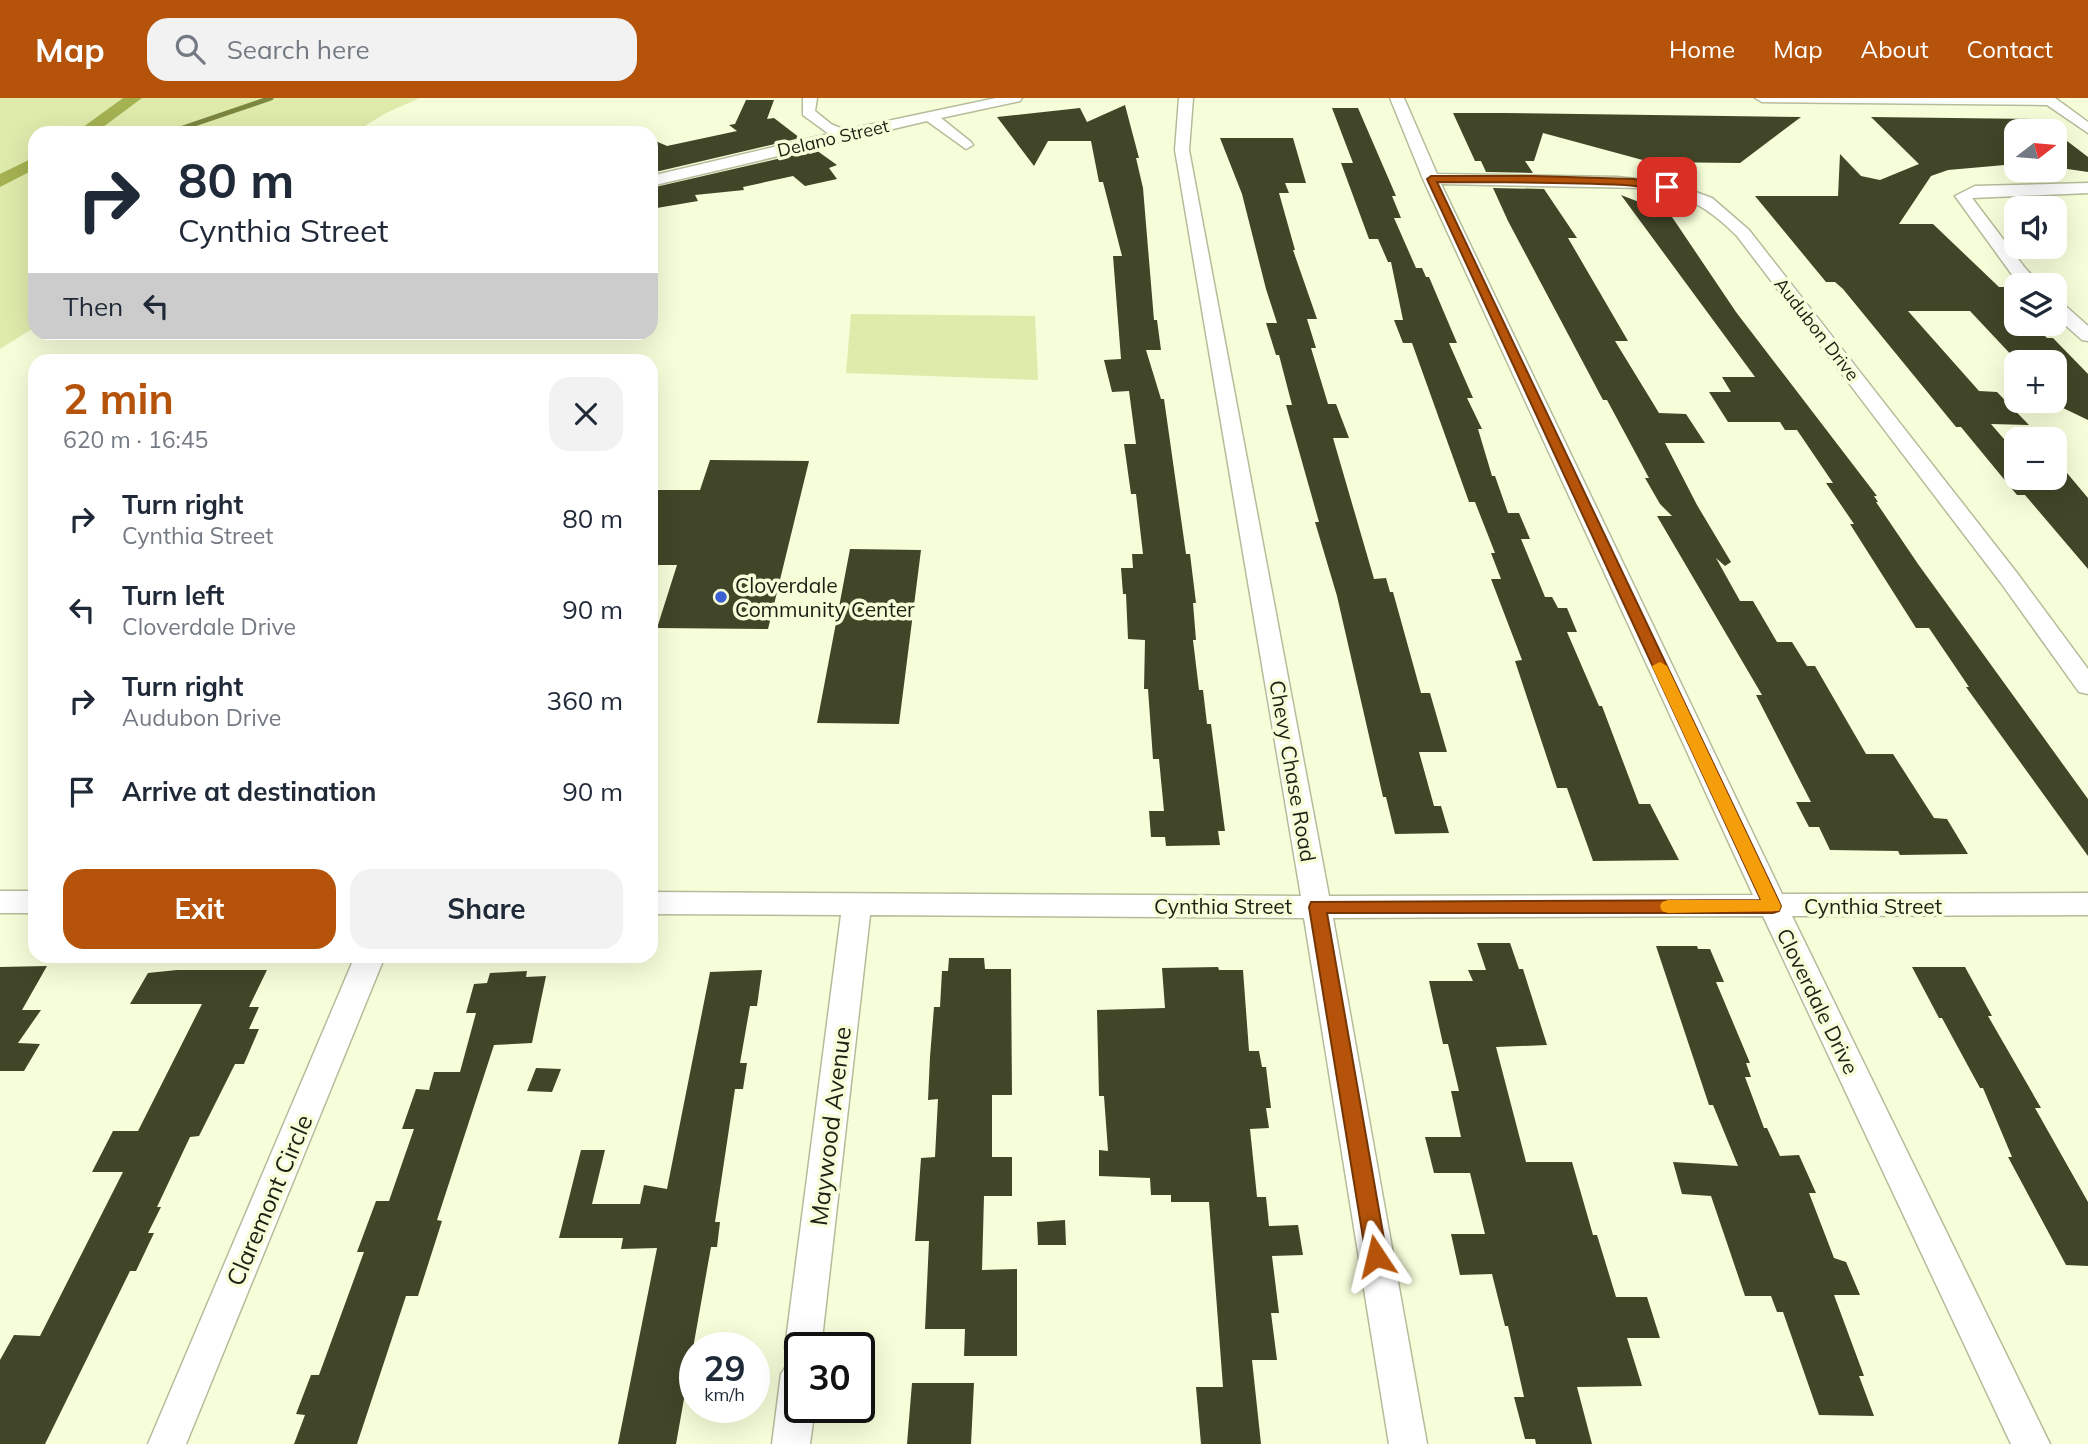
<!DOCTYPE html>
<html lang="en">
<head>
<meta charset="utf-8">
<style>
	:root { --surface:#fff; --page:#f2f2f3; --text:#1f2937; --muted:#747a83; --accent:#b45309 }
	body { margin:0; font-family:Mulish,sans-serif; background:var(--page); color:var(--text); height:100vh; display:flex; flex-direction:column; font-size:26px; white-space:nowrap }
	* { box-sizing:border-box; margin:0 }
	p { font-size:23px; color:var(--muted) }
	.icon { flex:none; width:38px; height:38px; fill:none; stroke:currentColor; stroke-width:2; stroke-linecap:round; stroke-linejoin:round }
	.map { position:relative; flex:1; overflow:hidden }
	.details { position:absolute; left:28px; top:256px; width:630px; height:609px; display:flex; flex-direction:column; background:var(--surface); border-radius:21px; box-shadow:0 7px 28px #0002 }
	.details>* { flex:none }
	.banner { position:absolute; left:28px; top:28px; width:630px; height:214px; border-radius:21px; box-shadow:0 7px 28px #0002; background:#fff; color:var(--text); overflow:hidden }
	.needle { width:46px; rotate:74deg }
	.controls { position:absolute; left:2004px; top:21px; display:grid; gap:14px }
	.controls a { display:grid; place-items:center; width:63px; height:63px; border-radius:14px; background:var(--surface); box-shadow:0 7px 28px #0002; font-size:35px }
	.speed { position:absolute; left:679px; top:1234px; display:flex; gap:14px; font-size:35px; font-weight:700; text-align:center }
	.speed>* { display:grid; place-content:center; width:91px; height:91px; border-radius:50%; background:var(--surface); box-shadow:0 7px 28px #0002; line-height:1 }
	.speed small { font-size:18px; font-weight:400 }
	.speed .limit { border:4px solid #111; border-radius:10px; background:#fff; color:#111 }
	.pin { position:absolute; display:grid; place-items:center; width:60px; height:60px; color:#fff; margin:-30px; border-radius:14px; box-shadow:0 4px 10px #0006 }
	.me { position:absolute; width:77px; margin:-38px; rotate:350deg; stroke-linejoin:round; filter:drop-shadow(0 0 5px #0008) }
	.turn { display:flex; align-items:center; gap:24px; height:147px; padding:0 35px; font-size:32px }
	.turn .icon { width:91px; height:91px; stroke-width:2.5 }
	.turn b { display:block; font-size:49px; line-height:60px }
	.then { display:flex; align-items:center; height:66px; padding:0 35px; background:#0003; gap:14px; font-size:26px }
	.round { display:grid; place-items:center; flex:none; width:74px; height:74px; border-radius:21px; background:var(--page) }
	.overview { display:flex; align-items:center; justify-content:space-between; height:119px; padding:0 35px }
	h1 { font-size:42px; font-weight:700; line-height:52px; color:var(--accent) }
	.cta { display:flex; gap:14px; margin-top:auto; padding:14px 35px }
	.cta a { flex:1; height:80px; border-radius:21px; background:var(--accent); color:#fff; font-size:28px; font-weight:700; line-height:80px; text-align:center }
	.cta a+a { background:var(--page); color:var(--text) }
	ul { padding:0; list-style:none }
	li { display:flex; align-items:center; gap:21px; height:91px; padding:0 35px }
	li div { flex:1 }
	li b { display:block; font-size:26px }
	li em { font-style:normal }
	header { display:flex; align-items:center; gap:42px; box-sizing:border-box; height:98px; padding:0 35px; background:var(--accent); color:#fff }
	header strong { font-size:33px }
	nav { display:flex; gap:38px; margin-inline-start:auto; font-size:24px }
	.search { width:490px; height:63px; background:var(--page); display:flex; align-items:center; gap:18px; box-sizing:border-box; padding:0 24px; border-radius:21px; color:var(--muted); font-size:26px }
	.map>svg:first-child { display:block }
	.green { fill:#dfebab }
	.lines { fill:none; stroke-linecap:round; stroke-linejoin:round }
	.stream { stroke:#7c863f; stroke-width:5 }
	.canal { fill:#a4b252; fill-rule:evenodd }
	.building { fill:#414628 }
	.street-casing { stroke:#b5bc9a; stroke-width:3 }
	.street { fill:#fff; fill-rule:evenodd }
	.route { fill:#b45309; stroke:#753606; stroke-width:2 }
	.slow { fill:#f59e0b }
	.poi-dot { fill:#3b5fd1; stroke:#f5fdd9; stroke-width:2.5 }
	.labels { text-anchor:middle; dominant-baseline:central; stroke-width:7; stroke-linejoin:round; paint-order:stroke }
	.far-street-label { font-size:18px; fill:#1e2013; stroke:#f5fdd9 }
	.poi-label { font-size:21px; fill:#1e2013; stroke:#f5fdd9; text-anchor:start }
	.street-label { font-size:21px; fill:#1e2013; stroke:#f5fdd9 }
	.near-street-label { font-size:24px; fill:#1e2013; stroke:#f5fdd9 }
</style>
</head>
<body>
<header>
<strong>Map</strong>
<div class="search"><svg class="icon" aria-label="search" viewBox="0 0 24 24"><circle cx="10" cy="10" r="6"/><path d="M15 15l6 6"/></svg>Search here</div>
<nav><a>Home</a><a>Map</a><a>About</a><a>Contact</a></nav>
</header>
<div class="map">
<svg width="2088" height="1346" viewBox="0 0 2088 1346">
	<rect width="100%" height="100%" fill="#f5fdd9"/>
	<!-- green -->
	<path class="green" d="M 0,0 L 420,0 L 386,15 L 353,35 L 35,35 L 35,229 L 0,251 Z
		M 851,216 L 1035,218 L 1038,282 L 846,275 Z"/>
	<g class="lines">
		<!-- stream -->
		<path class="stream" d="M 168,35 L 271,0"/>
		<!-- canal -->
		<path class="canal" d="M 123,0 L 142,0 L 95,35 L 75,35 Z
			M 35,59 L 35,71 L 0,89 L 0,76 Z"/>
	</g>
	<!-- building -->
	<path class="building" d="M 746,2 L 774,2 L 767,21 L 774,20 L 800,40 L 651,75 L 651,41 L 667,48 L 737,33 L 729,27 L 735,26 Z
		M 1125,7 L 1139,60 L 1136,60 L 1143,90 L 1154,222 L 1157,222 L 1161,252 L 1146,252 L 1161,301 L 1164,301 L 1186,456 L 1190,456 L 1196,505 L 1193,505 L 1196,542 L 1193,542 L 1199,592 L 1203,592 L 1207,626 L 1211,626 L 1225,733 L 1218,733 L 1220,747 L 1166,748 L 1165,739 L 1151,739 L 1149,713 L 1164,713 L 1159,661 L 1153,661 L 1148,591 L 1144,591 L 1145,542 L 1128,541 L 1126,496 L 1123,496 L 1121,470 L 1133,470 L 1132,456 L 1143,456 L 1136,396 L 1131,396 L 1124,346 L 1136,346 L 1129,293 L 1112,294 L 1104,262 L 1121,261 L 1113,158 L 1122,158 L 1103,84 L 1099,84 L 1091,43 L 1048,43 L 1034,68 L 997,19 L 1080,10 L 1087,24 Z
		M 1332,10 L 1358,10 L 1396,98 L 1392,98 L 1401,120 L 1394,120 L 1416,170 L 1422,170 L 1426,179 L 1429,179 L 1457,245 L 1449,245 L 1473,300 L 1467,300 L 1482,331 L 1478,331 L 1492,378 L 1495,378 L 1508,415 L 1519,415 L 1530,441 L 1521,441 L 1545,499 L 1552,499 L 1558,510 L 1567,510 L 1577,534 L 1567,534 L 1599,608 L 1602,608 L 1639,706 L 1650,706 L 1679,762 L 1593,763 L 1567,690 L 1557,690 L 1515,563 L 1522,562 L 1491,481 L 1501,481 L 1491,455 L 1495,455 L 1475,404 L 1469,404 L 1412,245 L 1403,245 L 1394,222 L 1403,222 L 1391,164 L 1388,164 L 1378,141 L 1369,141 L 1341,65 L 1353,65 Z
		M 1453,15 L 1501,15 L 1801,19 L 1740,65 L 1650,64 L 1543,35 L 1534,63 L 1525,63 L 1533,75 L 1486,74 L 1481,63 L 1475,63 Z
		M 1871,19 L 2039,21 L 2054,33 L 2016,33 L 2016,66 L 1948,72 L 1931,78 L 1899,126 L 1933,126 L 1999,189 L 2009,189 L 2016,197 L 2016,226 L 2033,226 L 2047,240 L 2053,240 L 2088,276 L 2088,322 L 2061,309 L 2054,302 L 2054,263 L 2017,263 L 1970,213 L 1908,213 L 1979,293 L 1997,294 L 2029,327 L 1991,326 L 2016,355 L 2016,380 L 2054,380 L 2054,375 L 2067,375 L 2088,400 L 2088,471 L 2025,397 L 2017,397 L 1961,329 L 1956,329 L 1843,191 L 1835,184 L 1826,184 L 1755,98 L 1838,98 L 1840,56 L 1861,78 L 1880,82 L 1919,66 Z
		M 2054,33 L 2088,59 L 2088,74 L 2054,69 Z
		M 1220,40 L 1293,40 L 1306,85 L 1285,85 L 1289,95 L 1279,95 L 1295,152 L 1293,152 L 1317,221 L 1307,221 L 1316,250 L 1311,250 L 1328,306 L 1336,306 L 1349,340 L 1333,340 L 1374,481 L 1386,480 L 1390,494 L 1393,494 L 1421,595 L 1430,595 L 1447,654 L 1419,654 L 1434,708 L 1441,708 L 1449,735 L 1395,736 L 1386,699 L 1383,699 L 1337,498 L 1315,424 L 1319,424 L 1286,307 L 1292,307 L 1279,257 L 1276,257 L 1266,225 L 1277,225 L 1266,191 L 1242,96 Z
		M 816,52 L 837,67 L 829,70 L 837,81 L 805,88 L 793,78 L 743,89 L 744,92 L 695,97 L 698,103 L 651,111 L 651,90 Z
		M 1493,90 L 1544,91 L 1577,140 L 1568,140 L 1628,243 L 1615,243 L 1659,315 L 1686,316 L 1705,345 L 1665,345 L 1697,407 L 1731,464 L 1725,468 L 1716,460 L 1740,503 L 1753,503 L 1777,544 L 1792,544 L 1807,568 L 1815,568 L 1866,656 L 1893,656 L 1934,720 L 1947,721 L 1968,756 L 1900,757 L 1898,753 L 1830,752 L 1819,729 L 1809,729 L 1796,704 L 1811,704 L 1756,597 L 1762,597 L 1657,418 L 1672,418 L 1660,406 L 1645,380 L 1649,380 L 1607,302 L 1603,302 L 1508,123 Z
		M 1621,97 L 1670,116 L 1736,214 L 1877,398 L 1874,398 L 1878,404 L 1876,404 L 1918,466 L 2088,701 L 2088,758 L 1966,589 L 1969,589 L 1929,530 L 1916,530 L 1850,426 L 1854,426 L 1826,385 L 1833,385 L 1797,332 L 1785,332 L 1780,324 L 1728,324 L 1709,294 L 1731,294 L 1722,279 L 1755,279 Z
		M 710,362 L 809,363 L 768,531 L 657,530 L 677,467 L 651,467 L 651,392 L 700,392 Z
		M 850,451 L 921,452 L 899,626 L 817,625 Z
		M 1477,845 L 1510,845 L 1519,871 L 1523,871 L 1547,947 L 1496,949 L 1526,1064 L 1572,1064 L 1593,1137 L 1597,1137 L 1616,1199 L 1647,1199 L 1660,1240 L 1627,1240 L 1642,1288 L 1577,1289 L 1592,1346 L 1536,1346 L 1535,1341 L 1525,1341 L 1514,1299 L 1524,1299 L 1508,1228 L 1505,1228 L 1492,1176 L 1460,1177 L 1451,1136 L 1485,1136 L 1470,1075 L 1434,1075 L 1425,1039 L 1461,1039 L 1451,993 L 1459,993 L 1448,946 L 1443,946 L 1429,883 L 1473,883 L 1468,872 L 1486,872 Z
		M 1656,848 L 1697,848 L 1698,851 L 1710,851 L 1724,884 L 1716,884 L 1750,965 L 1746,965 L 1751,979 L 1745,979 L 1764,1030 L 1767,1030 L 1780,1058 L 1799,1057 L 1816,1095 L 1809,1095 L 1834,1160 L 1846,1164 L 1860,1197 L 1834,1197 L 1864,1278 L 1859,1278 L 1874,1318 L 1819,1317 L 1783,1214 L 1777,1214 L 1771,1198 L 1745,1198 L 1711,1098 L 1682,1096 L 1673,1064 L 1738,1068 L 1713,1007 L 1709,1007 Z
		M 949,860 L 984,860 L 985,871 L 1011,871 L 1012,997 L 992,997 L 992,1059 L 1012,1059 L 1012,1098 L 984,1098 L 982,1172 L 1017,1171 L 1017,1258 L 964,1258 L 965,1231 L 925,1231 L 929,1143 L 915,1143 L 921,1060 L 935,1059 L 938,1001 L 928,1002 L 930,959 L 934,909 L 940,909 L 942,873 L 948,873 Z
		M 47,868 L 22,912 L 41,912 L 18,945 L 40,946 L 24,973 L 0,973 L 0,869 Z
		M 1218,869 L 1219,872 L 1243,872 L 1249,953 L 1259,953 L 1262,969 L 1266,969 L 1271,1010 L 1266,1010 L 1269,1030 L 1250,1031 L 1257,1099 L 1266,1099 L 1269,1128 L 1298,1127 L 1303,1157 L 1272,1158 L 1279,1215 L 1271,1215 L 1277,1262 L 1252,1262 L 1261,1346 L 1201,1346 L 1196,1289 L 1223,1289 L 1209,1104 L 1171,1104 L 1171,1097 L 1151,1097 L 1150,1080 L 1099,1078 L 1099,1052 L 1108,1053 L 1104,998 L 1099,998 L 1097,912 L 1165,910 L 1162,870 Z
		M 1912,869 L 1965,869 L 1992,918 L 1988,918 L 2041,1010 L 2035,1010 L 2088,1104 L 2088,1168 L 2066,1167 L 2008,1059 L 2012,1059 L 1983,990 L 1980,990 L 1942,920 L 1939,920 Z
		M 177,872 L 267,872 L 249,909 L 259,909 L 249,931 L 259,931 L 244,966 L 235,966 L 199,1038 L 190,1039 L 157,1109 L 161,1109 L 148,1135 L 154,1135 L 136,1173 L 130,1173 L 45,1346 L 0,1346 L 0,1262 L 14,1237 L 40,1238 L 123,1074 L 92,1074 L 113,1033 L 138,1033 L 202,906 L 130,906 L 148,875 Z
		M 762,872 L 757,908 L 750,908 L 740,965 L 747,965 L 743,991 L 735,991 L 715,1124 L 720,1124 L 717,1149 L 711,1149 L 676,1346 L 618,1346 L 657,1150 L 621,1151 L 623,1140 L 559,1140 L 581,1052 L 605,1052 L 592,1106 L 640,1106 L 644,1087 L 667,1091 L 710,874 Z
		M 527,873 L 526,879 L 546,878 L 532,945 L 494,947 L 437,1122 L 442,1123 L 418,1198 L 406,1198 L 357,1346 L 294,1346 L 305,1317 L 296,1316 L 311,1277 L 319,1277 L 364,1154 L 357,1154 L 376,1103 L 389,1103 L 414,1031 L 402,1031 L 416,991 L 429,992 L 434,974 L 460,974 L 476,915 L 466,915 L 474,886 L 487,885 L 490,875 Z
		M 536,970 L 561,971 L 552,994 L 527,993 Z
		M 1065,1122 L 1066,1147 L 1038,1147 L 1037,1124 Z
		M 912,1285 L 974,1285 L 971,1346 L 907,1346 Z"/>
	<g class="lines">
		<!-- street casing -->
		<g class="street-casing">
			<path id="street" d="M 803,0 L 817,0 L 815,13 L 831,26 L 845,32 L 996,0 L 1022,0 L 1020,3 L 941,20 L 971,44 L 973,47 L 966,51 L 927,23 L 651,88 L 651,78 L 829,36 L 803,17 Z
				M 1179,0 L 1193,0 L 1189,52 L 1329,798 L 1753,797 L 1423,81 L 1390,0 L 1404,0 L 1437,76 L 1617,79 L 1668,84 L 1712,100 L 1749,132 L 2017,475 L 2088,571 L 2088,596 L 2079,594 L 2001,485 L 1737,138 C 1709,110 1683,94 1643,90 L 1441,86 L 1782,796 L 2088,795 L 2088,817 L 1792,818 L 2050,1346 L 2011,1346 L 1763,818 L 1333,820 L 1427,1346 L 1389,1346 L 1304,820 L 870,817 L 821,1250 L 800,1250 L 800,1309 L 815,1309 L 810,1346 L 772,1346 L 781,1276 L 790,1262 L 785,1250 L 841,817 L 651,816 L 651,794 L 1301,798 L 1175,52 Z
				M 1755,0 L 2055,0 L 2088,24 L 2088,35 L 2047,7 L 1762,4 Z
				M 2088,85 L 2088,95 L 1972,100 L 2025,170 L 2041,187 L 2023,187 L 2013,178 L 1955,98 L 1975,88 Z
				M 2054,202 L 2060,203 L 2088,228 L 2088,243 L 2082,242 L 2054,217 Z
				M 0,793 L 35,793 L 35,815 L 0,815 Z
				M 355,858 L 385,858 L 186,1346 L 148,1346 Z"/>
		</g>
		<!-- street -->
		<use href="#street" class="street"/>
	</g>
	<!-- route -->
	<path class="route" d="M 1534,78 L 1634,81 L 1671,89 C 1661,95 1637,87 1624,87 C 1561,84 1500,84 1437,84 L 1781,808 L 1779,813 L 1773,815 L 1327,815 L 1387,1158 L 1384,1165 L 1376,1168 L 1369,1165 L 1366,1158 L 1309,809 L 1311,804 L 1761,802 L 1427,81 L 1431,78 Z"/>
	<!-- slow -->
	<path class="slow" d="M 1660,564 L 1667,568 L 1781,808 L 1779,813 L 1668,815 L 1662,813 L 1660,808 L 1662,804 L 1668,802 L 1761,802 L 1652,568 Z"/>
	<!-- markers -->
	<circle class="poi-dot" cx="721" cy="499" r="7"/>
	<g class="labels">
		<!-- far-street labels -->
		<g class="far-street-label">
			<text transform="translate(833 40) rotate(-13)">Delano Street</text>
			<text transform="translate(1817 231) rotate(52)">Audubon Drive</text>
		</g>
		<!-- poi labels -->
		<g class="poi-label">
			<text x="735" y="487">Cloverdale<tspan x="735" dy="24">Community Center</tspan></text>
		</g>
		<!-- street labels -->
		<g class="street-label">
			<text transform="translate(1293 673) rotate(80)">Chevy Chase Road</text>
			<text x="1223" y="808">Cynthia Street</text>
			<text x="1873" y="808">Cynthia Street</text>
			<text transform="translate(1818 903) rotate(64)">Cloverdale Drive</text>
		</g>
		<!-- near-street labels -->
		<g class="near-street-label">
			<text transform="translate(830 1028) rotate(-83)">Maywood Avenue</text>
			<text transform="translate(269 1102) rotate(-67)">Claremont Circle</text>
		</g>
	</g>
</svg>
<div class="controls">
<a><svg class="needle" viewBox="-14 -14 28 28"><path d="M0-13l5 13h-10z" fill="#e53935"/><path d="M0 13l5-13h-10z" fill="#747a83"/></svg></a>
<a><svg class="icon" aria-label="sound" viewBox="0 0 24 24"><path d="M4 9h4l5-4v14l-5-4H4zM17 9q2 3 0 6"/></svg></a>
<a><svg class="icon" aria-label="layers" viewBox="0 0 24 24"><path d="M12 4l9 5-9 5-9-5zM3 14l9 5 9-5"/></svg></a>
<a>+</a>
<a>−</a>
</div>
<div class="speed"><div>29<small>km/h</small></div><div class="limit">30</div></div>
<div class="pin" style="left:1667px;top:89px;background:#d93025"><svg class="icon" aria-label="arrive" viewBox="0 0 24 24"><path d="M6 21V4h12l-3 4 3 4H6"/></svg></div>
<svg class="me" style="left:1376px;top:1158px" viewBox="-20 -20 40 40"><path d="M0-17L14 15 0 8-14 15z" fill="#b45309" stroke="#fff" stroke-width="4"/></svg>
<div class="banner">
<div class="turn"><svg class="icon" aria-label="right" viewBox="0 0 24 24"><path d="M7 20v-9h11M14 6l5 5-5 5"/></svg><div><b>80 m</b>Cynthia Street</div></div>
<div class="then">Then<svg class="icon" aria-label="left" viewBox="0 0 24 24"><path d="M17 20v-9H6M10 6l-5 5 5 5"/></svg></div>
</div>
<section class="details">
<div class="overview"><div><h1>2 min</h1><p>620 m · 16:45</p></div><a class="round"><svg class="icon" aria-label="close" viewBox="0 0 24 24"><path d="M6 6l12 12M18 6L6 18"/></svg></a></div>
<ul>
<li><svg class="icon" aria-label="right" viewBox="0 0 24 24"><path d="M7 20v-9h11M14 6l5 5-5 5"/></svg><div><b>Turn right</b><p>Cynthia Street</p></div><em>80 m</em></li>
<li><svg class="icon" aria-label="left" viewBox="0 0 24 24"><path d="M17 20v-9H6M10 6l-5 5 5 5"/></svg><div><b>Turn left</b><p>Cloverdale Drive</p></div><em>90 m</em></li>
<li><svg class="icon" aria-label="right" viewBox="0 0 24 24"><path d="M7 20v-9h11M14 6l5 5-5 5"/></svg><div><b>Turn right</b><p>Audubon Drive</p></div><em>360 m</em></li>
<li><svg class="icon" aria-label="arrive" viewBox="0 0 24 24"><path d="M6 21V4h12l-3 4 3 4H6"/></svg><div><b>Arrive at destination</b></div><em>90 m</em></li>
</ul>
<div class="cta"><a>Exit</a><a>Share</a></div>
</section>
</div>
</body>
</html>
